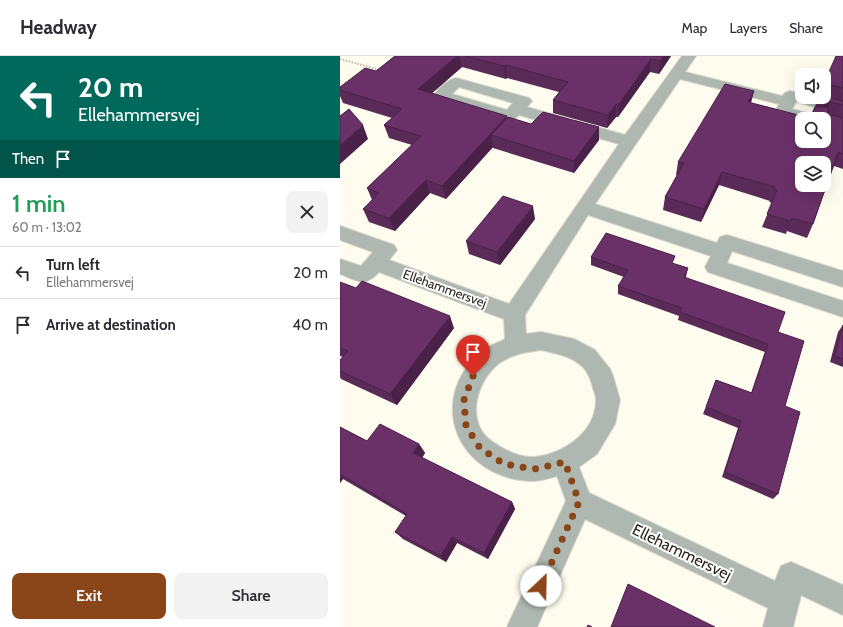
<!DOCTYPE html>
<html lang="en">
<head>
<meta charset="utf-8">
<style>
	:root { --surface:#fff; --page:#f2f2f3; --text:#2b2b33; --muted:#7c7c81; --line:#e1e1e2; --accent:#8a4619 }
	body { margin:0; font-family:Cabin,sans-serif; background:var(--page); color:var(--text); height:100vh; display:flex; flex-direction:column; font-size:15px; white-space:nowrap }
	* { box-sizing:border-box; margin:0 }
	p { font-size:13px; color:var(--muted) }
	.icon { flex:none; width:22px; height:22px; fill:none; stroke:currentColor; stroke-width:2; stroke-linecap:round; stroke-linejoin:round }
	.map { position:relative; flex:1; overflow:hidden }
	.details { display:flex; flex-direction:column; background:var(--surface); width:340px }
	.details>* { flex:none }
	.banner { background:#00695c; color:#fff; overflow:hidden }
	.tools { position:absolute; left:455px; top:12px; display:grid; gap:8px }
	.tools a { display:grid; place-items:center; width:36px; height:36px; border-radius:8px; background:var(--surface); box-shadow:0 4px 16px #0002; font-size:20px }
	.pin { position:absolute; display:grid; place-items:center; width:34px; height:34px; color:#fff; margin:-41px -17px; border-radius:50% 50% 50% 0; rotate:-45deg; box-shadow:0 0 4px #0007 }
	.pin .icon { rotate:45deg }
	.me { position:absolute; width:44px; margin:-22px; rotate:24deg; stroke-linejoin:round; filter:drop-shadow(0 0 3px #0008) }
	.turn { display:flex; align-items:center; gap:14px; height:84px; padding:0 12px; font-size:18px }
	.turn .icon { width:52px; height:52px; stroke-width:2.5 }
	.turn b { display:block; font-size:28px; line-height:34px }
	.then { display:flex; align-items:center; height:38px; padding:0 12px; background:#0003; gap:8px; font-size:15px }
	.round { display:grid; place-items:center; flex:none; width:42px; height:42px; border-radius:8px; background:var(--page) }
	.summary { display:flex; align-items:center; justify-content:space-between; height:68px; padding:0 12px }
	h1 { font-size:24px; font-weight:600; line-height:30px; color:#1e9e55 }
	.primary-button { display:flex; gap:8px; margin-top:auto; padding:8px 12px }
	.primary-button a { flex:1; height:46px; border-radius:8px; background:var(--accent); color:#fff; font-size:16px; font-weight:600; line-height:46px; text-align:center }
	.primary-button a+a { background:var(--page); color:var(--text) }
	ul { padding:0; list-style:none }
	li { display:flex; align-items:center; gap:12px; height:52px; padding:0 12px; border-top:1px solid var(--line) }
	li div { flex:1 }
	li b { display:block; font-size:15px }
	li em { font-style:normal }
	header { display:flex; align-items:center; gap:24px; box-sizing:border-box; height:56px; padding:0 20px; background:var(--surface); border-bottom:1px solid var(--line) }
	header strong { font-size:19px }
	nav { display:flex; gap:22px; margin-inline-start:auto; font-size:14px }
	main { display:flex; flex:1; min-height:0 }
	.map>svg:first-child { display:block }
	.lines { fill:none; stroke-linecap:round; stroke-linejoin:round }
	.minor-casing { stroke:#d7d5c8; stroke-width:2 }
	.path { stroke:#bbb9ac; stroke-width:2; stroke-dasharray:1.5 1.5; stroke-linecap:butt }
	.minor { fill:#aeb7b0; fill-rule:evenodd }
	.wall { fill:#5a2a59 }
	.shaded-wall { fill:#4a2249 }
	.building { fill:#693168; stroke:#4a2249; fill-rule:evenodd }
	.route { stroke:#8a4619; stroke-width:7; stroke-dasharray:0 12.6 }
	.labels { text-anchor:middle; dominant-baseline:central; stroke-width:4; stroke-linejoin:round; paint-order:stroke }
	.street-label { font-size:13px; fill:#27251c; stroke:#fff }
	.near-street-label { font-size:16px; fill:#27251c; stroke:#fff }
</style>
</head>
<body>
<header>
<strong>Headway</strong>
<nav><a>Map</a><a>Layers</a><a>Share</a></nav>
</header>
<main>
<section class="details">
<div class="banner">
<div class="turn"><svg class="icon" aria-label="left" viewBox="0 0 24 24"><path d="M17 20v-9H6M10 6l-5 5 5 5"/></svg><div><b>20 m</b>Ellehammersvej</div></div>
<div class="then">Then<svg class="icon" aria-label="arrive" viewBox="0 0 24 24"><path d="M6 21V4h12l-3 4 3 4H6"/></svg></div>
</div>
<div class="summary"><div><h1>1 min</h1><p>60 m · 13:02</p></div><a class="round"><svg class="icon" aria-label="close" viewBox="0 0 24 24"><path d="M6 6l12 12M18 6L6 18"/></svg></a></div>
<ul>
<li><svg class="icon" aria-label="left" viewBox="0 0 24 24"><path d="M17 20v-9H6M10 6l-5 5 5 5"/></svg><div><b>Turn left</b><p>Ellehammersvej</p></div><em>20 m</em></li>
<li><svg class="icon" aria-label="arrive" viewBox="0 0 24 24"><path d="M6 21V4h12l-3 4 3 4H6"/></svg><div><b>Arrive at destination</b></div><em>40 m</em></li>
</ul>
<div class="primary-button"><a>Exit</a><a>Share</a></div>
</section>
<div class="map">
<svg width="503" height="571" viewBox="0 0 503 571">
	<rect width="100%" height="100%" fill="#fefcee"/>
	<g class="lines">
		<!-- minor casing -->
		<g class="minor-casing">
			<path id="minor" d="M 342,0 L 356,0 L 345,16 L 442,40 L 445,37 L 450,35 L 462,38 L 462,41 L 473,41 L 503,48 L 503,58 L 456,46 L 452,53 L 478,60 L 480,63 L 462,63 L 462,65 L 437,59 L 435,56 L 439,48 L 340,23 L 255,148 L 377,187 L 380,181 L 387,179 L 503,215 L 503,231 L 392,195 L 387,207 L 503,245 L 503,261 L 368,216 L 365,211 L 371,200 L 248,159 L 185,259 L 186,278 L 201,276 L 234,283 L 255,294 L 270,313 L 273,320 L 280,344 L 275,368 L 257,398 L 239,411 L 249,437 L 435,525 L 441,510 L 451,506 L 503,529 L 503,559 L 461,539 L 453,571 L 423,571 L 428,552 L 245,463 L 197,571 L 167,571 L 226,445 L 217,420 C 210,422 201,425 193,425 C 119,424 83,345 143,294 C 149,289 158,287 165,283 L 164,263 L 39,216 C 24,232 18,225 0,218 L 0,203 L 21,210 L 33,196 L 0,184 L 0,170 L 54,189 L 57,194 L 49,204 L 169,248 L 279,88 L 179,59 C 175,64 171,65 164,63 L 96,43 L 93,40 C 98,33 107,24 116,22 L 189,42 L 192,45 L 187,51 L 285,79 ZM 119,31 L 173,47 L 167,54 L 112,38 ZM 201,294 C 214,297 227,299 238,307 C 246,312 251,323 253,332 C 254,336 256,340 256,344 C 256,376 224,398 195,401 C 179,402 165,394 153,386 C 124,368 136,323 161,306 C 174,298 186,296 201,294 Z"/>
		</g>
		<!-- path -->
		<path class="path" d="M 0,3 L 40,14"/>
		<!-- minor -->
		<use href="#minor" class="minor"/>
	</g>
	<!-- wall -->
	<path class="wall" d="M 55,0 L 331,0 L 319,18 L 310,16 L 278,61 L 276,61 L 267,72 L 213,57 L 213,44 L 219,36 L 167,22 L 166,23 L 122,11 L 92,37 L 167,61 L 191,68 L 259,71 L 259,84 L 234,117 L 153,92 L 153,91 L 106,143 L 90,137 L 55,175 L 29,166 L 23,153 L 32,144 L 27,132 L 72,89 L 49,82 L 44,69 L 52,62 L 3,47 L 0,40 L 0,31 L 36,15 Z
		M 496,0 L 503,0 L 503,113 L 494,110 L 473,168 L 467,182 L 447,175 L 446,178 L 422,171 L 432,147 L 429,146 L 430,145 L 379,129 L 361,166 L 323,154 L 325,141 L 337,119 L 336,119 L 338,106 L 414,35 L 411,47 L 470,62 L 479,41 L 484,41 L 484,28 Z
		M 195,163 L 160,209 L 129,198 L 126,185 Z
		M 251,201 L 334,208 L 345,221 L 438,276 L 445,350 L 438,438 L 433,443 L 382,421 L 398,372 L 363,358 L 376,324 L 411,337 L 425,296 L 338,264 L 339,260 L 278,238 L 278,230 L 284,221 L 251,209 Z
		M 0,226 L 114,272 L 57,349 L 1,323 L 0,321 L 0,304 L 3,301 L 0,300 Z
		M 503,269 L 503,311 L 490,306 L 498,276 Z
		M 0,371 L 27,385 L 79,388 L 85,397 L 82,402 L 172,446 L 175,453 L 148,503 L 117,487 L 106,506 L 63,483 L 55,476 L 66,460 L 3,423 L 0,427 Z"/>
	<!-- shaded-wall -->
	<path class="shaded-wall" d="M 117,0 L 119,0 L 122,11 L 82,46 L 78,33 Z
		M 324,0 L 331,0 L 319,18 L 320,5 Z
		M 311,3 L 310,16 L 278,61 L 279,48 Z
		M 166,9 L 167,22 L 166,23 L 164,10 Z
		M 414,35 L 410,49 L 408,46 Z
		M 490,46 L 484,60 L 480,60 L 485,47 Z
		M 276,48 L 276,61 L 267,72 L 268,59 Z
		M 167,60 L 169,73 L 151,79 L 153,91 L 106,143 L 102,130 Z
		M 23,69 L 28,83 L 0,108 L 0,89 Z
		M 259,71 L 259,84 L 234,117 L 234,105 Z
		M 382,116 L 379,129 L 361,166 L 364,153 Z
		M 86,124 L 90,137 L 55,175 L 49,162 Z
		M 193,150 L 195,163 L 160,209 L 157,196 Z
		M 348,212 L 346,221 L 342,229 L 344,221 Z
		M 110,260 L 114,272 L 57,349 L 50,338 Z
		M 79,388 L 85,397 L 79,406 L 73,397 Z
		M 0,421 L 3,423 L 0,427 Z
		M 172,446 L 175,453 L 148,503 L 144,497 Z
		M 112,481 L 117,487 L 106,506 L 101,500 Z"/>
	<!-- building -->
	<path class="building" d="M 55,0 L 117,0 L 78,33 L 167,60 L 102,130 L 86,124 L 49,162 L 23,153 L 39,137 L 27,132 L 81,80 L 44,69 L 62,53 L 0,34 L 0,31 L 25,12 L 36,15 Z
		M 125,0 L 324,0 L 320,5 L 311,3 L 279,48 L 276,48 L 268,59 L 213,44 L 228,26 L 166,9 L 164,10 Z
		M 496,0 L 503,0 L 503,32 L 484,27 Z
		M 385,28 L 414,35 L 408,46 L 470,62 L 475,51 L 488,51 L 488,58 L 503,62 L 503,98 L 498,96 L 473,168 L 452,162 L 451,165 L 427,158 L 437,134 L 434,133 L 435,131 L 382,116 L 364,153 L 325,141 L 344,107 L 338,106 ZM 462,63 L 484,63 L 484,85 L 462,85 ZM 462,107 L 484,107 L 484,129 L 462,129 Z
		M 484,40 L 503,45 L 503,49 L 490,46 L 485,47 L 478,43 L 479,41 L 484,41 Z
		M 9,53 L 23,69 L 0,89 L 0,60 Z
		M 203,56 L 259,71 L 234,105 L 151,79 L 168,61 L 191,68 Z
		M 163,140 L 193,150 L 157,196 L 126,185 Z
		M 266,177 L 335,200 L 332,207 L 348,212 L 344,221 L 445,256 L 438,276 L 464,285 L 445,350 L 460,356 L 438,438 L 385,416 L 401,365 L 366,351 L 376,324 L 412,337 L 428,288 L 340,256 L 342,252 L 278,230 L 288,214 L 251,201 Z
		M 22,225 L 110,260 L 50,338 L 0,315 L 0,304 L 8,295 L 0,292 L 0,226 L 16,232 Z
		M 503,269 L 503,303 L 495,300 Z
		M 40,368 L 79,388 L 73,397 L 172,446 L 144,497 L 112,481 L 101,500 L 55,476 L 67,458 L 0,418 L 0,371 L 27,385 Z
		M 288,528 L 375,571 L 271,571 Z
		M 248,569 L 252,571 L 247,571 Z"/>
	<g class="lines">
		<!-- route -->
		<path class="route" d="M 133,320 L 124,344 L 126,370 L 140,392 L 164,408 L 194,413 L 225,406 L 239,446 L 201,530"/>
	</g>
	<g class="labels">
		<!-- street labels -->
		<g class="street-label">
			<text transform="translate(105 232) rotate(20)">Ellehammersvej</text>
		</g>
		<!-- near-street labels -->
		<g class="near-street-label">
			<text transform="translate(342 496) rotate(26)">Ellehammersvej</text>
		</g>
	</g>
</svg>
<div class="tools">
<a><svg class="icon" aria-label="sound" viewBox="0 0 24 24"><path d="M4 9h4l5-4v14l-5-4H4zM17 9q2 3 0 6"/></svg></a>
<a><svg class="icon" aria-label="search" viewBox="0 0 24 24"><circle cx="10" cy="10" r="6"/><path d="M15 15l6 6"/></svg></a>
<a><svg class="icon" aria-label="layers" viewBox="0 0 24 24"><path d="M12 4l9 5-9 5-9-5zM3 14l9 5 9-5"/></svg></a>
</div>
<div class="pin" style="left:133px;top:320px;background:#d93025"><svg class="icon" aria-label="arrive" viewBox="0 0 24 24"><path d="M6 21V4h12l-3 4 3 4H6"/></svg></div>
<svg class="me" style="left:201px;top:530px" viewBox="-20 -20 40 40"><circle r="19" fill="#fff"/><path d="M0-13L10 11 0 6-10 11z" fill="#8a4619"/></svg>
</div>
</main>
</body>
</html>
